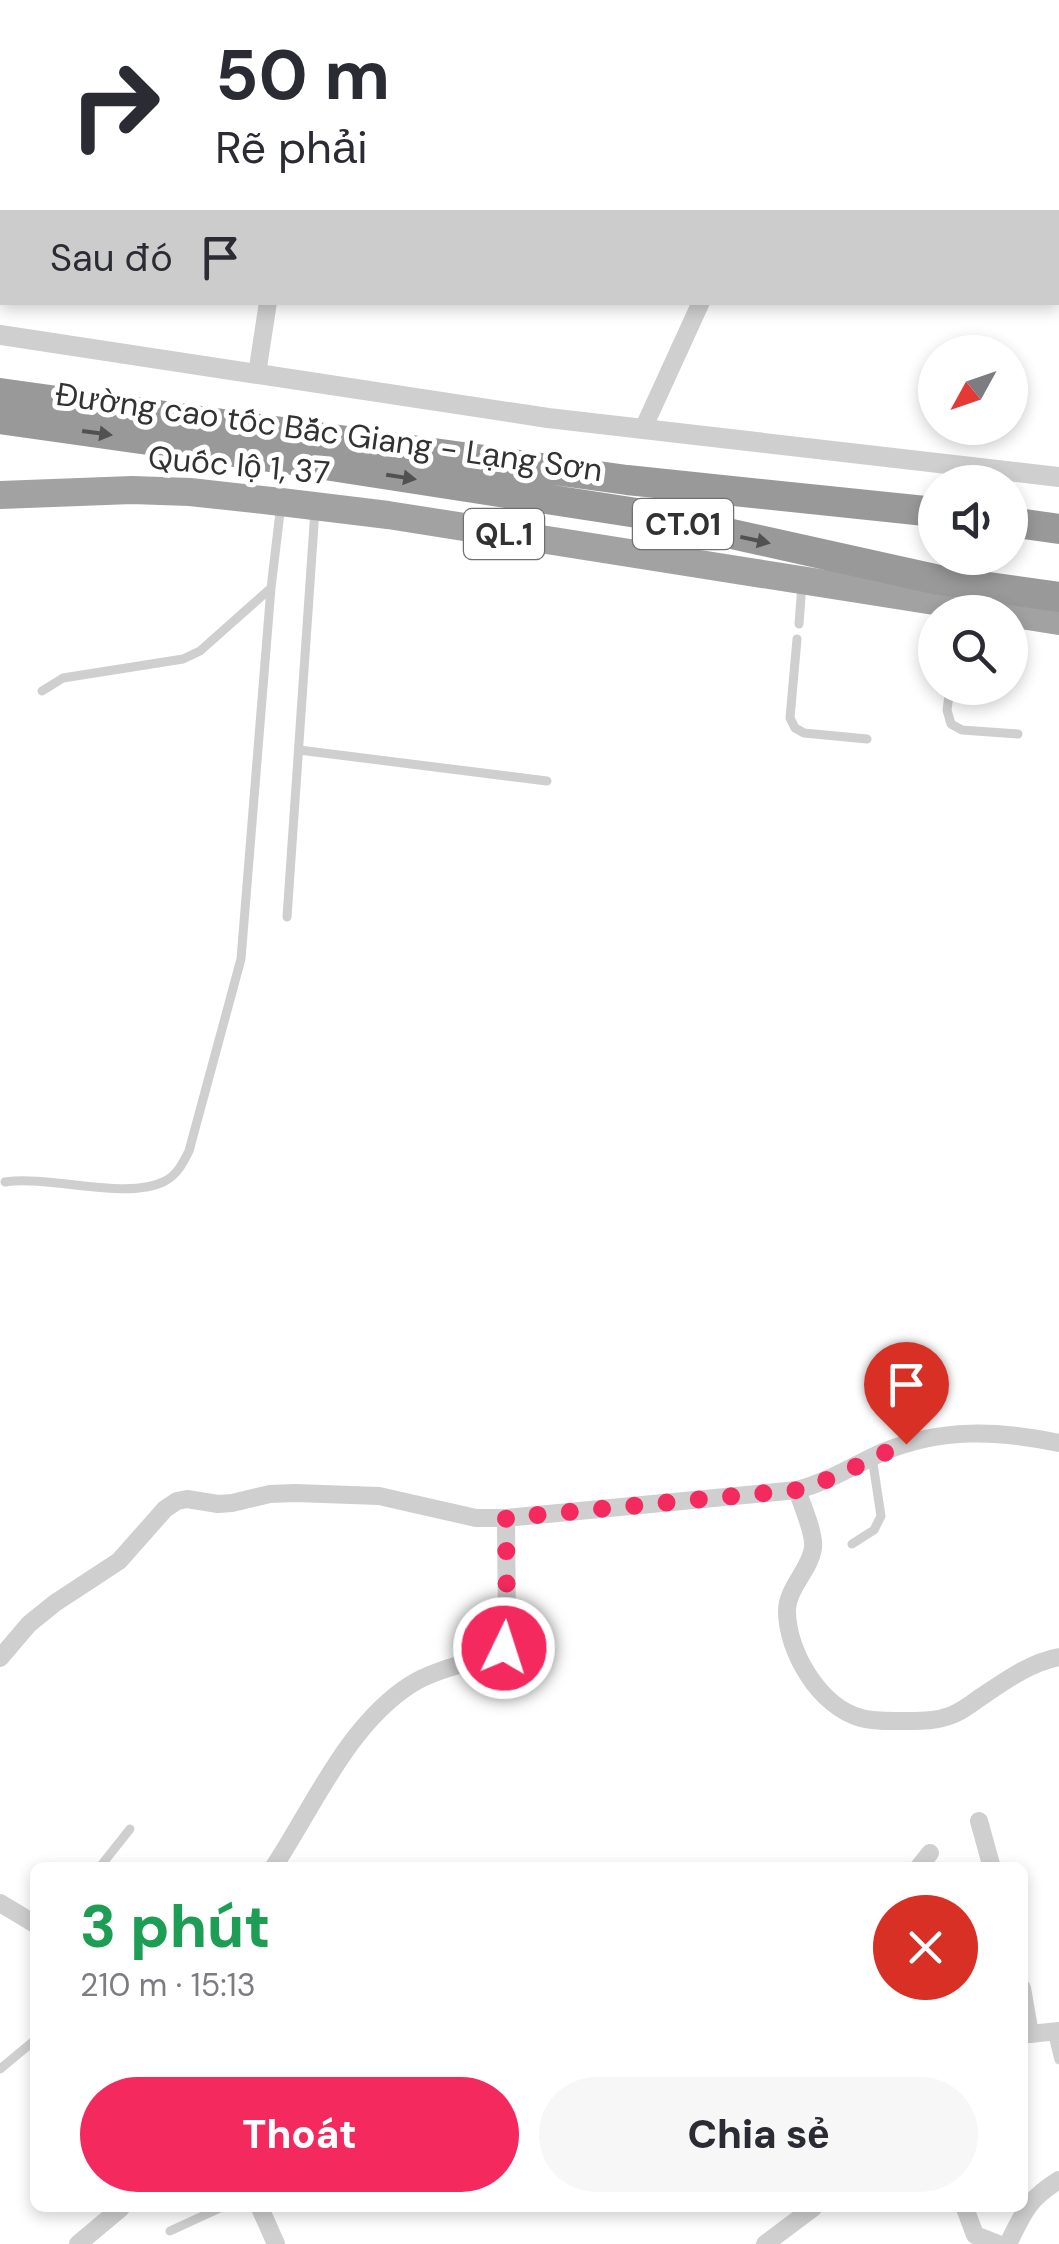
<!DOCTYPE html>
<html lang="vi">
<head>
<meta charset="utf-8">
<style>
	:root { --surface:#fff; --page:#f7f7f7; --text:#2b2b33; --muted:#7c7c81; --accent:#f42a5e }
	body { margin:0; font-family:"DM Sans",sans-serif; background:var(--page); color:var(--text); height:100vh; display:flex; flex-direction:column; font-size:38px; white-space:nowrap }
	* { box-sizing:border-box; margin:0 }
	p { font-size:32px; color:var(--muted) }
	.icon { flex:none; width:55px; height:55px; fill:none; stroke:currentColor; stroke-width:2; stroke-linecap:round; stroke-linejoin:round }
	.map { position:relative; flex:1; overflow:hidden }
	.panel { position:absolute; left:30px; top:1862px; width:998px; height:350px; display:flex; flex-direction:column; background:var(--surface); border-radius:15px; box-shadow:0 5px 15px #0003 }
	.panel>* { flex:none }
	.guide { position:absolute; left:0px; top:0px; width:1060px; height:305px; box-shadow:0 5px 15px #0003; background:#fff; color:var(--text); overflow:hidden }
	.needle { width:65px; rotate:230deg }
	.buttons { position:absolute; left:918px; top:335px; display:grid; gap:20px }
	.buttons a { display:grid; place-items:center; width:110px; height:110px; border-radius:50%; background:var(--surface); box-shadow:0 5px 15px #0003; font-size:50px }
	.pin { position:absolute; display:grid; place-items:center; width:85px; height:85px; color:#fff; margin:-102px -42px; border-radius:50% 50% 50% 0; rotate:-45deg; box-shadow:0 0 10px #0007 }
	.pin .icon { rotate:45deg }
	.me { position:absolute; width:110px; margin:-55px; rotate:4deg; stroke-linejoin:round; filter:drop-shadow(0 0 8px #0008) }
	.turn { display:flex; align-items:center; gap:35px; height:210px; padding:0 50px; font-size:45px }
	.turn .icon { width:130px; height:130px; stroke-width:2.5 }
	.turn b { display:block; font-size:70px; line-height:85px }
	.then { display:flex; align-items:center; height:95px; padding:0 50px; background:#0003; gap:20px; font-size:38px }
	.round { display:grid; place-items:center; flex:none; width:105px; height:105px; border-radius:52px; background:var(--page) }
	.overview { display:flex; align-items:center; justify-content:space-between; height:170px; padding:0 50px }
	h1 { font-size:60px; font-weight:800; line-height:75px; color:#1e9e55 }
	.primary-button { display:flex; gap:20px; margin-top:auto; padding:20px 50px }
	.primary-button a { flex:1; height:115px; border-radius:60px; background:var(--accent); color:#fff; font-size:40px; font-weight:800; line-height:115px; text-align:center }
	.primary-button a+a { background:var(--page); color:var(--text) }
	.map>svg:first-child { display:block }
	.lines { fill:none; stroke-linecap:round; stroke-linejoin:round }
	.service { stroke:#cfcfcf; stroke-width:9 }
	.minor { stroke:#cfcfcf; stroke-width:18 }
	.tertiary { stroke:#cfcfcf; stroke-width:20 }
	.trunk { stroke:#a2a2a2; stroke-width:28 }
	.motorway { stroke:#999; stroke-width:30 }
	.oneway { fill:#515151 }
	.route { stroke:#f42a5e; stroke-width:18; stroke-dasharray:0 32.4 }
	.labels { text-anchor:middle; dominant-baseline:central; stroke-width:10; stroke-linejoin:round; paint-order:stroke }
	.shield { fill:#fff; stroke:#707070; stroke-width:2.5 }
	.shield-label { font-size:30px; font-weight:bold; fill:#323232 }
	.street-label { font-size:32px; fill:#323232; stroke:#fff }
</style>
</head>
<body>
<div class="map">
<svg width="1059" height="2244" viewBox="0 0 1059 2244">
	<rect width="100%" height="100%" fill="#fff"/>
	<g class="lines">
		<!-- service -->
		<path class="service" d="M 799,624 L 802,584
			M 797,639 L 790,718 L 795,728 L 804,733 L 867,739
			M 950,688 L 947,710 L 951,724 L 962,730 L 1018,734
			M 42,691 L 63,678 L 183,659 L 200,651 L 271,588
			M 299,750 L 547,781
			M 287,917 L 315,510
			M 5,1182 C 51,1175 128,1201 165,1181 C 177,1175 183,1163 189,1151 L 241,959 L 271,588 L 281,504
			M 852,1544 L 874,1530 L 881,1516 L 872,1457
			M 99,1868 L 130,1829
			M 1052,2032 L 1059,2060
			M 0,2069 L 35,2040
			M 170,2231 L 220,2208"/>
		<!-- minor -->
		<path class="minor" d="M 645,0 L 656,2
			M 127,2 L 127,0
			M 0,222 L 2,218
			M 1058,282 L 1059,282
			M 257,374 L 268,302
			M 643,429 L 701,302
			M 797,1490 C 802,1505 815,1534 813,1548 C 810,1570 787,1588 787,1611 C 787,1652 820,1707 861,1718 C 876,1722 892,1721 907,1721 C 922,1721 937,1721 952,1715 C 962,1711 970,1705 978,1699 C 1002,1683 1030,1662 1059,1657
			M 0,1658 L 29,1624 L 55,1603 L 119,1561 L 165,1509 L 177,1501 L 187,1499 L 218,1504 L 232,1503 L 270,1494 L 295,1493 L 379,1496 L 476,1518 L 506,1518 L 797,1490 C 828,1482 854,1465 883,1452 C 941,1428 998,1430 1059,1443
			M 979,1821 L 992,1868
			M 273,1868 C 314,1806 347,1726 410,1685 C 435,1669 469,1663 497,1654 L 504,1648 L 507,1633 L 506,1518
			M 918,1868 L 930,1853
			M 0,1903 L 35,1924
			M 1022,1988 L 1030,2034
			M 1022,2032 L 1030,2034 L 1059,2031
			M 260,2208 L 276,2244
			M 965,2208 L 975,2235 L 998,2244
			M 78,2244 L 121,2208
			M 765,2244 L 813,2208
			M 1008,2244 C 1024,2212 1027,2200 1059,2180"/>
		<!-- tertiary -->
		<path class="tertiary" d="M 0,335 L 548,418 L 1059,477"/>
		<!-- trunk -->
		<path class="trunk" d="M 0,495 L 132,490 L 190,492 L 281,502 L 388,515 L 1004,612
			M 1010,613 L 1059,621"/>
		<!-- motorway -->
		<path class="motorway" d="M 0,393 L 627,480 L 935,512
			M 0,419 L 305,462 L 637,513 L 939,580 L 1059,597
			M 1010,522 L 1059,529"/>
	</g>
	<!-- one-way arrows -->
	<defs><path id="oneway-solid" d="M-6-.8H1V-3.2L6.5 0L1 3.2V.8H-6Z" transform="scale(2.5)"/></defs>
	<g class="oneway">
		<use href="#oneway-solid" transform="translate(97 433) rotate(8)"/>
		<use href="#oneway-solid" transform="translate(401 477) rotate(9)"/>
		<use href="#oneway-solid" transform="translate(755 540) rotate(12)"/>
	</g>
	<g class="lines">
		<!-- route -->
		<path class="route" d="M 504,1648 L 507,1633 L 506,1518 L 797,1490 C 835,1480 869,1458 906,1444"/>
	</g>
	<g class="labels">
		<!-- shield labels -->
		<g class="shield">
			<rect x="633" y="499" width="100" height="50" rx="8"/>
			<rect x="464" y="509" width="80" height="50" rx="8"/>
		</g>
		<g class="shield-label">
			<text x="683" y="524">CT.01</text>
			<text x="504" y="534">QL.1</text>
		</g>
		<!-- street labels -->
		<g class="street-label">
			<text transform="translate(329 432) rotate(8)">Đường cao tốc Bắc Giang - Lạng Sơn</text>
			<text transform="translate(239 465) rotate(5)">Quốc lộ 1, 37</text>
		</g>
	</g>
</svg>
<div class="buttons">
<a><svg class="needle" viewBox="-14 -14 28 28"><path d="M0-13l5 13h-10z" fill="#e53935"/><path d="M0 13l5-13h-10z" fill="#7c7c81"/></svg></a>
<a><svg class="icon" aria-label="sound" viewBox="0 0 24 24"><path d="M4 9h4l5-4v14l-5-4H4zM17 9q2 3 0 6"/></svg></a>
<a><svg class="icon" aria-label="search" viewBox="0 0 24 24"><circle cx="10" cy="10" r="6"/><path d="M15 15l6 6"/></svg></a>
</div>
<div class="pin" style="left:906px;top:1444px;background:#d93025"><svg class="icon" aria-label="arrive" viewBox="0 0 24 24"><path d="M6 21V4h12l-3 4 3 4H6"/></svg></div>
<svg class="me" style="left:504px;top:1648px" viewBox="-20 -20 40 40"><circle r="17" fill="#f42a5e" stroke="#fff" stroke-width="3"/><path d="M0-11L8 9 0 5-8 9z" fill="#fff"/></svg>
<div class="guide">
<div class="turn"><svg class="icon" aria-label="right" viewBox="0 0 24 24"><path d="M7 20v-9h11M14 6l5 5-5 5"/></svg><div><b>50 m</b>Rẽ phải</div></div>
<div class="then">Sau đó<svg class="icon" aria-label="arrive" viewBox="0 0 24 24"><path d="M6 21V4h12l-3 4 3 4H6"/></svg></div>
</div>
<section class="panel">
<div class="overview"><div><h1>3 phút</h1><p>210 m · 15:13</p></div><a class="round" style="background:#d93025;color:#fff"><svg class="icon" aria-label="close" viewBox="0 0 24 24"><path d="M6 6l12 12M18 6L6 18"/></svg></a></div>
<div class="primary-button"><a>Thoát</a><a>Chia sẻ</a></div>
</section>
</div>
</body>
</html>
